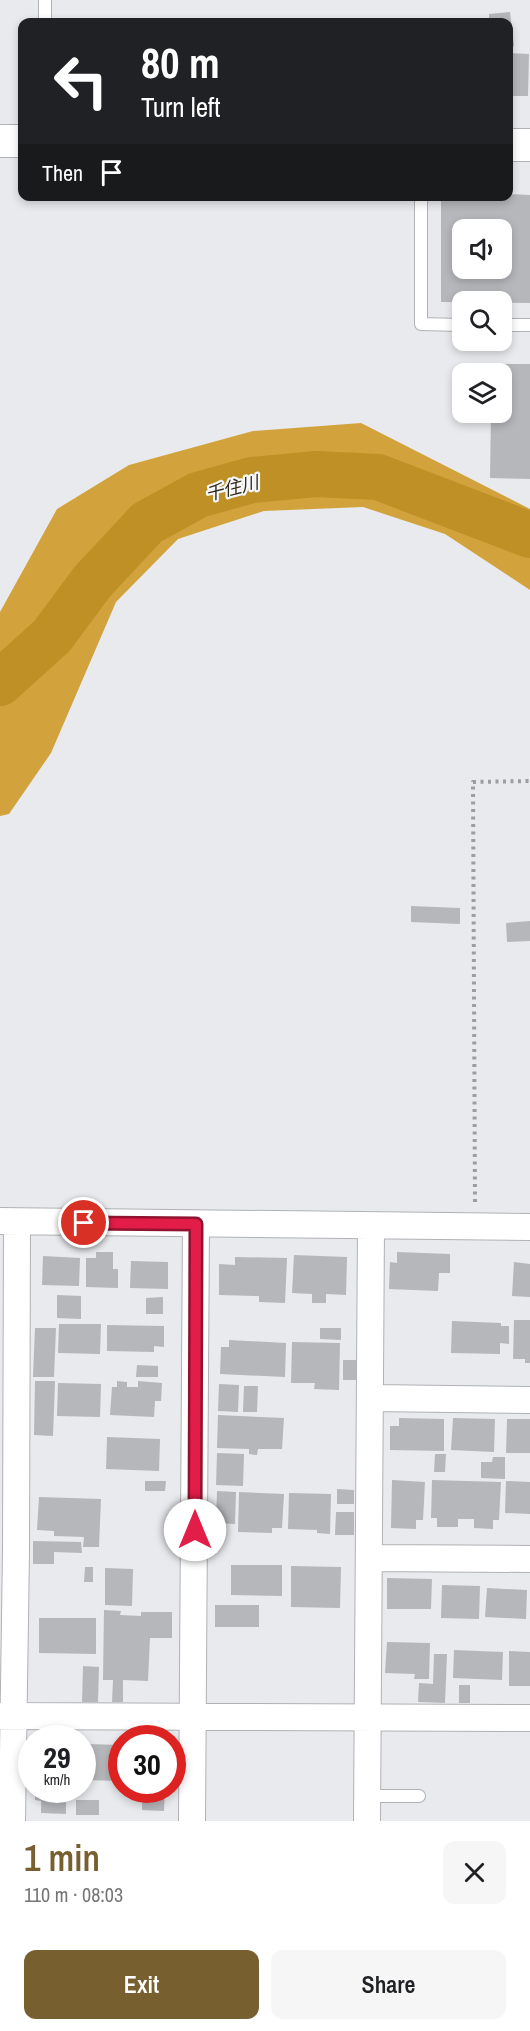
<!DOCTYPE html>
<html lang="en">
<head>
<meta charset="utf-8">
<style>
	:root { --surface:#fff; --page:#f6f6f6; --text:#202124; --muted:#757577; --accent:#775f2f }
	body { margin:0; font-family:"Archivo Narrow","Noto Sans JP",sans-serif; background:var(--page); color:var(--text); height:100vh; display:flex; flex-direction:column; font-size:22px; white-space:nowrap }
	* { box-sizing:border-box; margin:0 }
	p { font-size:20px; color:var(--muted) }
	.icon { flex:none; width:33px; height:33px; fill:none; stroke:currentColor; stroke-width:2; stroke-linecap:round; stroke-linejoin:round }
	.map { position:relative; height:1821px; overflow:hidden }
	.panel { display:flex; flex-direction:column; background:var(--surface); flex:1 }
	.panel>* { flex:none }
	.banner { position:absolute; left:18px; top:18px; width:495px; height:183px; border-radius:12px; box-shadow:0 3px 9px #0003; background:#202124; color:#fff; overflow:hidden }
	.buttons { position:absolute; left:452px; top:219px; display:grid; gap:12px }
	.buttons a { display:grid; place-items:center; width:60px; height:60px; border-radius:12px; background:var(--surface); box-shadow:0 3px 9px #0003; font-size:30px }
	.speed { position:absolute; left:18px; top:1725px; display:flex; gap:12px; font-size:30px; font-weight:700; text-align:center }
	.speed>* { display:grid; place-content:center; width:78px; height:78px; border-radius:50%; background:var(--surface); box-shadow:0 3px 9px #0003; line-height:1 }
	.speed small { font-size:15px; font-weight:400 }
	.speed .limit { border:9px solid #d22; background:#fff; color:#111 }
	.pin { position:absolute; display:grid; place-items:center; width:51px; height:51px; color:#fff; margin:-26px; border:3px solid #fff; border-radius:50%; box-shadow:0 2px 6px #0007 }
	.me { position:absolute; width:66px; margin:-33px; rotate:0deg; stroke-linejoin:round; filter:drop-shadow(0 0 4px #0008) }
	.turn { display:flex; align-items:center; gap:21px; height:126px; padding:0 24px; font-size:27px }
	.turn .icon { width:78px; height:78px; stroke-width:2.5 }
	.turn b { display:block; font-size:42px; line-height:51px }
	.then { display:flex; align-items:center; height:57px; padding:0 24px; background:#0003; gap:12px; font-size:22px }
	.round { display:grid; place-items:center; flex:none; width:63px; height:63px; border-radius:12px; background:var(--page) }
	.headline { display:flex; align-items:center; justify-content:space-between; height:102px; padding:0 24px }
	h1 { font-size:36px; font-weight:600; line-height:45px; color:var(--accent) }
	.action { display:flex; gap:12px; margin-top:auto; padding:12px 24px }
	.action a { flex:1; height:69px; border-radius:12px; background:var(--accent); color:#fff; font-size:24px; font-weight:600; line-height:69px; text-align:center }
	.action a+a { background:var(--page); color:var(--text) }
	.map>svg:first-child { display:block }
	.forest { fill:#d2a33d }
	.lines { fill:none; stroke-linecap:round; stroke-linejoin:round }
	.river { stroke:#bf9025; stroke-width:46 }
	.building { fill:#b5b7ba; fill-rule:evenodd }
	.service-casing { stroke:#b0b2b5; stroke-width:14 }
	.minor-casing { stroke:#b0b2b5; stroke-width:28 }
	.tertiary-casing { stroke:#b0b2b5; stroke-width:34 }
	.path { stroke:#9c9da0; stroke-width:4; stroke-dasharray:3 4.5; stroke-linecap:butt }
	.service { stroke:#fff; stroke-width:12 }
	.minor { stroke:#fff; stroke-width:26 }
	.tertiary { stroke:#fff; stroke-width:32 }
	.route-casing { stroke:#92132f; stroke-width:15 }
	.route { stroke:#e11d48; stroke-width:10 }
	.labels { text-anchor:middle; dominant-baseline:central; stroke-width:4.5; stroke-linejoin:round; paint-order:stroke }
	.water-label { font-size:18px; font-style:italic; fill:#312817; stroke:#f5f7fa }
</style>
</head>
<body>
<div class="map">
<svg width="530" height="1821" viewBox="0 0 530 1821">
	<rect width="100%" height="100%" fill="#e8eaed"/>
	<!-- forest -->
	<path class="forest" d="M 361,423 L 530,509 L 530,590 L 445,534 L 363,507 L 264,511 L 178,539 L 116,602 L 51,753 L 9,814 L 0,816 L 0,612 L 57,509 L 129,465 L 253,431 Z"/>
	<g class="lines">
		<!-- river -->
		<path class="river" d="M 0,683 L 52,636 L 92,582 L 147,523 L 198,495 L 252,480 L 316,474 L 378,477 L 530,535"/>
	</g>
	<!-- building -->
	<path class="building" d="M 510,12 L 514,46 L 508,46 L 508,22 L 489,22 L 489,14 Z
		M 508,53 L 529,54 L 528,96 L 508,96 Z
		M 508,194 L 530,195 L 530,303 L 441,302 L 441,196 L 508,196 ZM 462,230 L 501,230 L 501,268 L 462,268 Z
		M 492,364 L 530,364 L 530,479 L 490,478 L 491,412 L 501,412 L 501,374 L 491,374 Z
		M 411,906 L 460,908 L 460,924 L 411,922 Z
		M 530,921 L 530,941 L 507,942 L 506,923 Z
		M 96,1252 L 113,1252 L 113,1269 L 118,1269 L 118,1288 L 86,1287 L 86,1258 L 96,1258 Z
		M 397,1252 L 450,1254 L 450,1273 L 439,1273 L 438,1291 L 389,1289 L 390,1262 L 397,1263 Z
		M 294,1255 L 347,1257 L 346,1295 L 326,1294 L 326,1303 L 312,1303 L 312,1294 L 292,1293 Z
		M 43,1256 L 80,1258 L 79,1286 L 42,1285 Z
		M 235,1257 L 287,1258 L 285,1303 L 259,1302 L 259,1296 L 219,1295 L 219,1264 L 235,1265 Z
		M 131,1261 L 168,1262 L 168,1289 L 130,1288 Z
		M 514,1262 L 530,1264 L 530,1297 L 512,1296 Z
		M 57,1295 L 81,1296 L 81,1319 L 57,1318 Z
		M 163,1297 L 163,1314 L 146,1314 L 146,1298 Z
		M 514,1320 L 530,1320 L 530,1363 L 525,1363 L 525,1359 L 513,1359 Z
		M 452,1321 L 501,1323 L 501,1326 L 509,1326 L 509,1344 L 500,1343 L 500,1354 L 451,1353 Z
		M 59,1324 L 101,1324 L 100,1354 L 58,1353 Z
		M 107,1325 L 164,1326 L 164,1347 L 154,1346 L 154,1352 L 107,1351 Z
		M 35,1328 L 56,1328 L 54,1377 L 33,1377 Z
		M 320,1328 L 341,1328 L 341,1340 L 320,1339 Z
		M 229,1340 L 286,1343 L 285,1377 L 220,1374 L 221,1347 L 229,1347 Z
		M 292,1342 L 340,1343 L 339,1390 L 314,1389 L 315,1383 L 291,1383 Z
		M 343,1360 L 357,1360 L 357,1380 L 343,1380 Z
		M 137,1365 L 158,1366 L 158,1377 L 136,1377 Z
		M 35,1381 L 55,1381 L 53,1436 L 34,1435 Z
		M 117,1381 L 127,1382 L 127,1387 L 138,1387 L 138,1381 L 162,1383 L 161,1401 L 155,1401 L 154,1417 L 110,1415 L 112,1387 L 117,1387 Z
		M 58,1383 L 101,1384 L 100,1417 L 57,1416 Z
		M 219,1384 L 239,1385 L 238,1412 L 218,1411 Z
		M 244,1386 L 258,1386 L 257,1412 L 243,1412 Z
		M 218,1415 L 284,1418 L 282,1449 L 258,1449 L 257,1455 L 249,1454 L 249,1449 L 217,1448 Z
		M 399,1418 L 444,1419 L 444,1451 L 390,1450 L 390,1426 L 399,1426 Z
		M 453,1418 L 495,1419 L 494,1452 L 451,1450 Z
		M 507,1419 L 530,1419 L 530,1453 L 506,1453 Z
		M 107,1437 L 160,1439 L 159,1471 L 106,1469 Z
		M 217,1453 L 244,1454 L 243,1486 L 216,1485 Z
		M 435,1454 L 446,1454 L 445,1472 L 434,1472 Z
		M 493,1457 L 505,1457 L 505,1479 L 481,1478 L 481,1462 L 492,1462 Z
		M 392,1480 L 425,1482 L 423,1520 L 416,1520 L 416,1529 L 391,1528 Z
		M 432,1480 L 501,1482 L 499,1520 L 493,1520 L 493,1529 L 474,1528 L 474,1519 L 458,1519 L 458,1527 L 437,1527 L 437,1518 L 431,1518 Z
		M 145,1481 L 166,1481 L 165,1491 L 145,1491 Z
		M 506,1481 L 530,1482 L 530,1514 L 505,1513 Z
		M 337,1489 L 354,1490 L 354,1504 L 337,1504 Z
		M 217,1491 L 236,1492 L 235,1524 L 216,1523 Z
		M 239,1492 L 284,1494 L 282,1528 L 272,1528 L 272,1533 L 238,1532 Z
		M 289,1493 L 331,1494 L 330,1534 L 317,1533 L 317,1530 L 288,1529 Z
		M 39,1497 L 101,1499 L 99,1547 L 83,1547 L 84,1537 L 54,1536 L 54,1531 L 37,1530 Z
		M 336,1512 L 354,1512 L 354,1535 L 335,1535 Z
		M 33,1541 L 81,1542 L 82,1553 L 54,1552 L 54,1564 L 33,1564 Z
		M 231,1565 L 282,1565 L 282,1596 L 231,1595 Z
		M 291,1566 L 341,1567 L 340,1608 L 291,1607 Z
		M 85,1567 L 93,1567 L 93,1582 L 84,1582 Z
		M 105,1568 L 133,1569 L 132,1606 L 105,1605 Z
		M 387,1578 L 432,1579 L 431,1609 L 387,1609 Z
		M 442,1585 L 480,1586 L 479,1619 L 441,1618 Z
		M 487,1588 L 527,1590 L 526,1619 L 485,1617 Z
		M 215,1605 L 259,1605 L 259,1627 L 215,1627 Z
		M 104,1610 L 121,1611 L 120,1615 L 141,1616 L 141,1612 L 172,1612 L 172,1638 L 150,1638 L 148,1681 L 123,1680 L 123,1702 L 112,1702 L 113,1680 L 103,1680 Z
		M 39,1618 L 96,1618 L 96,1654 L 39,1653 Z
		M 387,1642 L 430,1643 L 429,1679 L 414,1679 L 415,1674 L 385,1673 Z
		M 454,1650 L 503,1652 L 502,1680 L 453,1678 Z
		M 509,1651 L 530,1652 L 530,1686 L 509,1686 Z
		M 434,1654 L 447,1654 L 445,1703 L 418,1702 L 419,1683 L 433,1684 Z
		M 83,1666 L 99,1667 L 98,1702 L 82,1702 Z
		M 459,1685 L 470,1685 L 470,1703 L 459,1703 Z
		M 88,1744 L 121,1745 L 120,1781 L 83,1780 L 84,1760 L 88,1760 Z
		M 35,1790 L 56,1790 L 56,1800 L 66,1800 L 66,1814 L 41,1813 L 41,1801 L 35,1800 Z
		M 142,1790 L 165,1790 L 164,1811 L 142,1810 Z
		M 76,1800 L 99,1800 L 99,1815 L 76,1815 Z"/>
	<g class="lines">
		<!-- service casing -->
		<g class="service-casing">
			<path id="service" d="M 45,0 L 45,22
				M 421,196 L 421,324 L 462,325
				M 501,325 L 530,325
				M 367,1796 L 419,1796"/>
		</g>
		<!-- minor casing -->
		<g class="minor-casing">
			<path id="minor" d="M 0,1221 L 530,1227
				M 371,1398 L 530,1400
				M 370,1558 L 530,1559
				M 0,1716 L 530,1718
				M 12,1821 L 16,1551 L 17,1222
				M 192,1821 L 196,1224
				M 367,1821 L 371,1227"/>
		</g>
		<!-- tertiary casing -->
		<g class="tertiary-casing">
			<path id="tertiary" d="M 0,141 L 22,141
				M 508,145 L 530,145"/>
		</g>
		<!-- path -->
		<path class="path" d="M 475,1202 L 473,782 L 530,781"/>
		<!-- service -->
		<use href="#service" class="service"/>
		<!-- minor -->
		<use href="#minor" class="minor"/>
		<!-- tertiary -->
		<use href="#tertiary" class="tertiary"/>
	</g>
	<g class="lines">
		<!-- route casing -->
		<g class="route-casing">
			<path id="route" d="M 84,1223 L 196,1224 L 195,1530"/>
		</g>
		<!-- route -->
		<use href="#route" class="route"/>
	</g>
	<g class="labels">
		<!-- water labels -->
		<g class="water-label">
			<text transform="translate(232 488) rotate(-14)">千住川</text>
		</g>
	</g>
</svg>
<div class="buttons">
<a><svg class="icon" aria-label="sound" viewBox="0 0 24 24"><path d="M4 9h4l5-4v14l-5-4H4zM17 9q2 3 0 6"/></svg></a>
<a><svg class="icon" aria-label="search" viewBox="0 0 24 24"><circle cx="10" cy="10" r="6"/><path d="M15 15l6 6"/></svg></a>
<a><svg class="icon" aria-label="layers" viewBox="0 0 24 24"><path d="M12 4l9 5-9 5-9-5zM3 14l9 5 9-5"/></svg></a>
</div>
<div class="speed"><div>29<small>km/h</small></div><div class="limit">30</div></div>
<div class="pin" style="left:84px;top:1223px;background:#d93025"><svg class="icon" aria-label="arrive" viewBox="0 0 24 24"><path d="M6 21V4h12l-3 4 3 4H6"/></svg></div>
<svg class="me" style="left:195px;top:1530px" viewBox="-20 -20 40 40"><circle r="19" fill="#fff"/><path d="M0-13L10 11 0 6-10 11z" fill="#e11d48"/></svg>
<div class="banner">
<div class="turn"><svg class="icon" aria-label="left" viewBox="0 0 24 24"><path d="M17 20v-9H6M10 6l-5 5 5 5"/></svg><div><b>80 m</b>Turn left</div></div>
<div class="then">Then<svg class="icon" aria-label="arrive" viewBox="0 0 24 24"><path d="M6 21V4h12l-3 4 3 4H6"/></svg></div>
</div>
</div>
<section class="panel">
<div class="headline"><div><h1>1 min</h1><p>110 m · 08:03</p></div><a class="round"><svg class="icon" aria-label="close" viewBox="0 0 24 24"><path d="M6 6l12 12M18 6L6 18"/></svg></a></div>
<div class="action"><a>Exit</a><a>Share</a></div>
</section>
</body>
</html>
